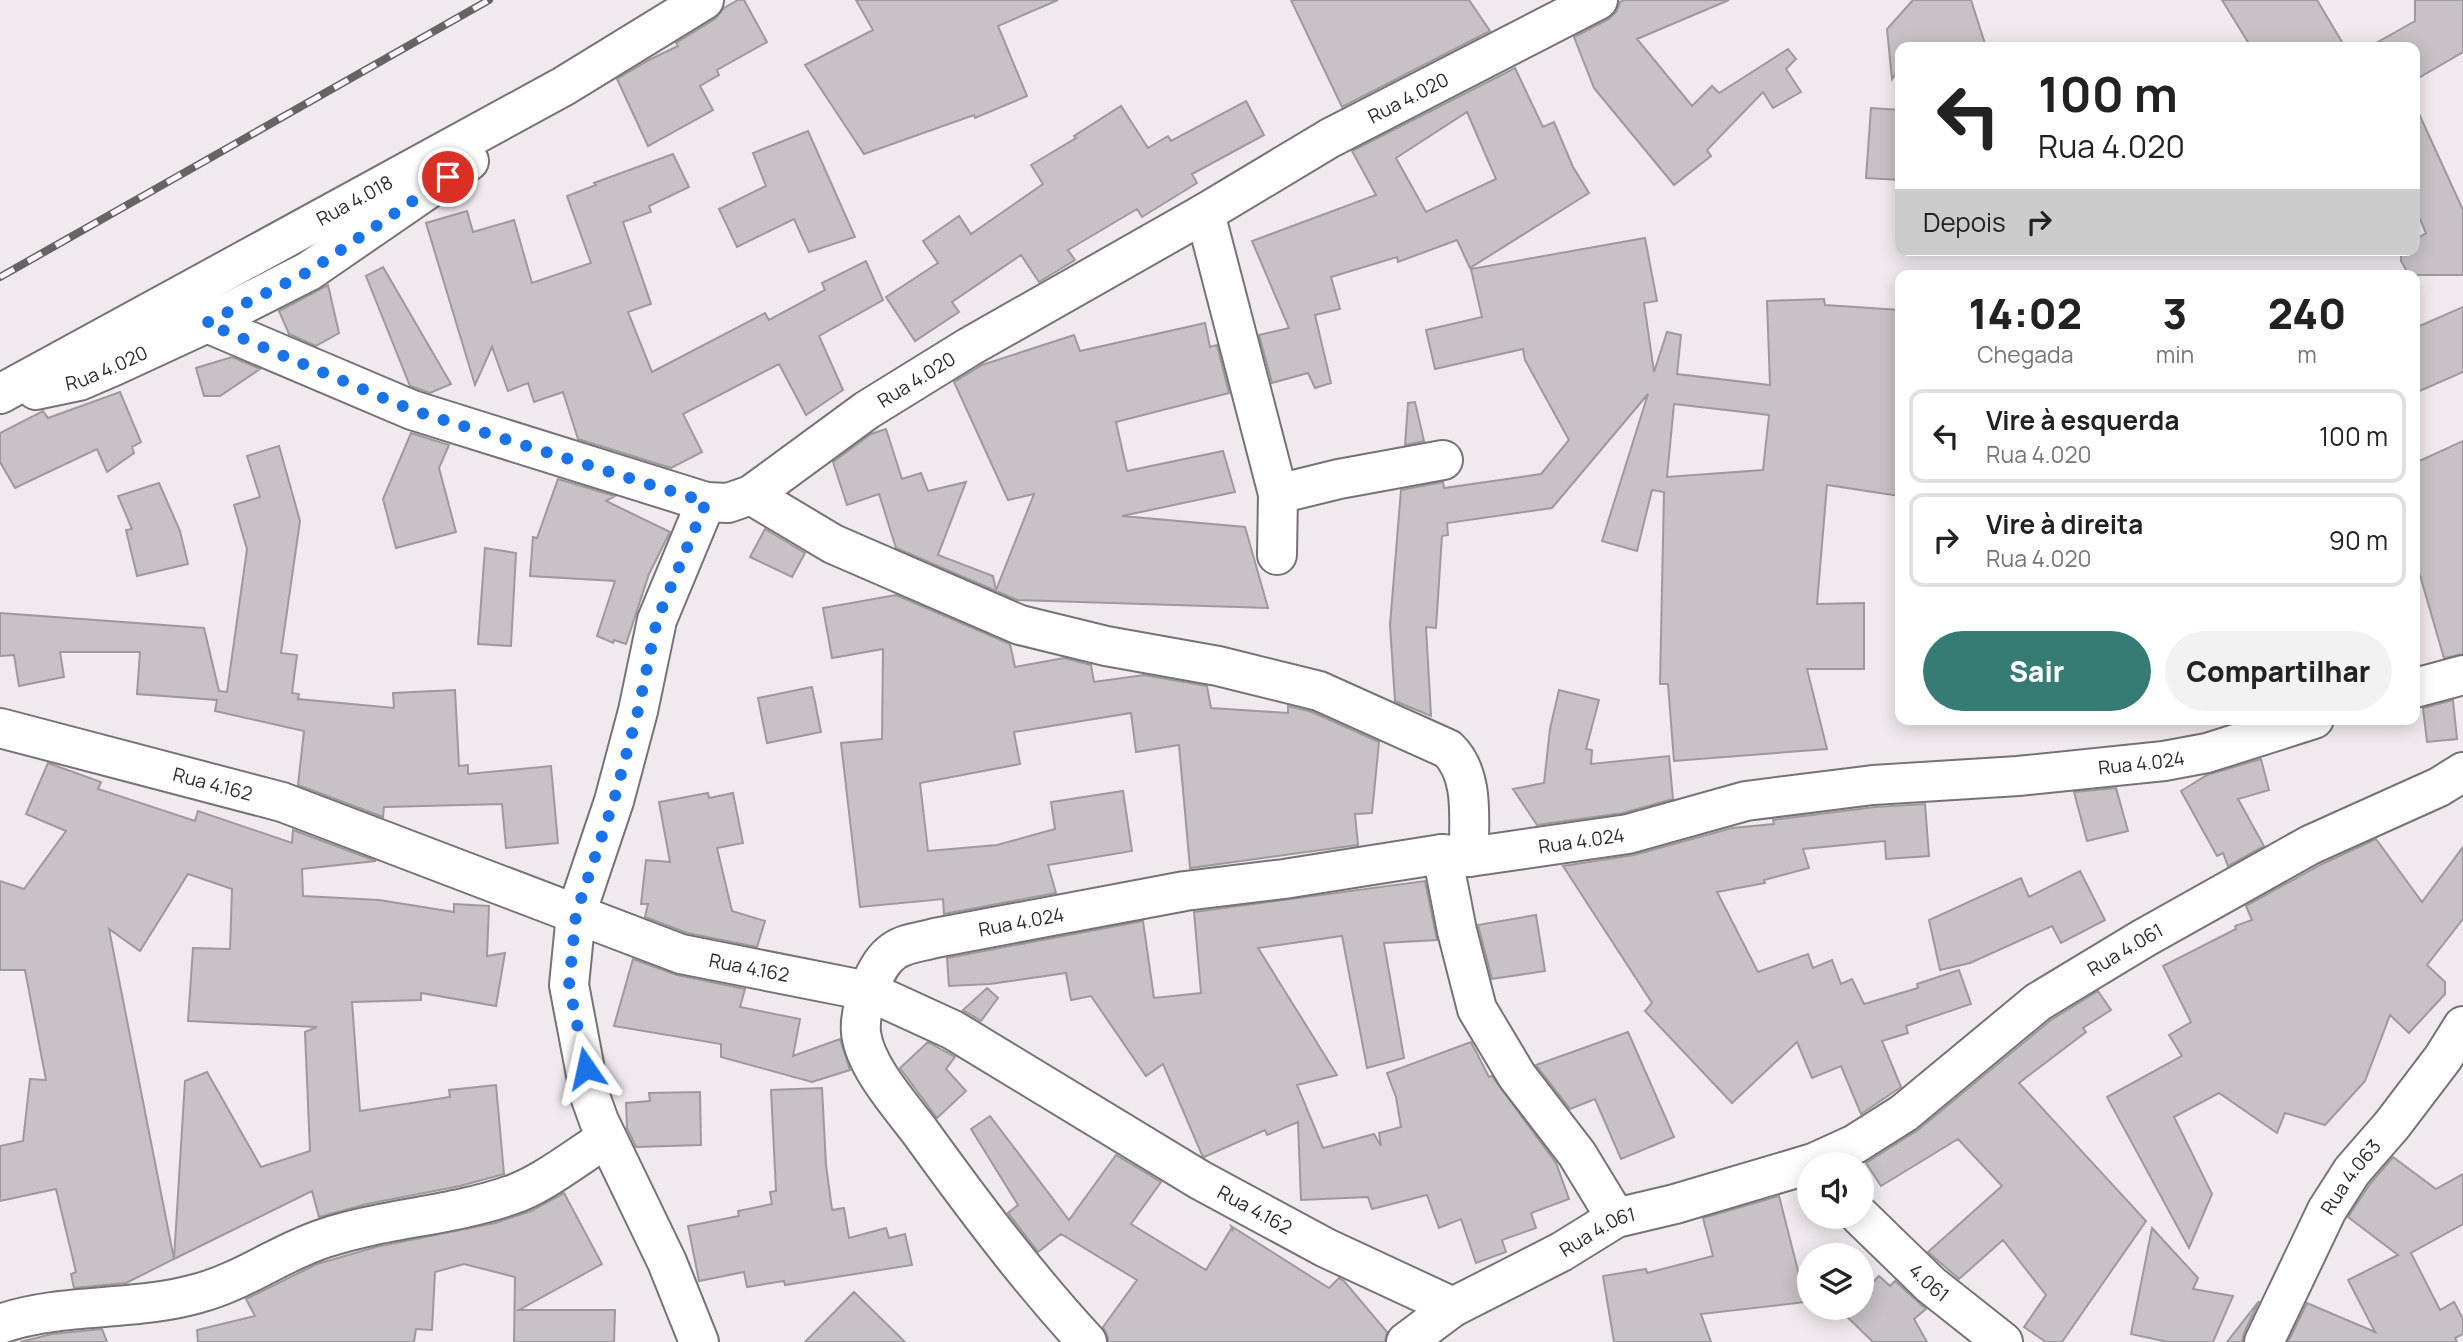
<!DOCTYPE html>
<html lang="pt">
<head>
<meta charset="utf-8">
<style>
	:root { --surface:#fff; --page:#f2f2f2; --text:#222; --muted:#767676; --line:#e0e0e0; --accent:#367c74 }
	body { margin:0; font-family:Manrope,sans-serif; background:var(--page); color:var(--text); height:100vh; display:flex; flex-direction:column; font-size:26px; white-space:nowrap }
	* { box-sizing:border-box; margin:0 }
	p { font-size:23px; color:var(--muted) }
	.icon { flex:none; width:38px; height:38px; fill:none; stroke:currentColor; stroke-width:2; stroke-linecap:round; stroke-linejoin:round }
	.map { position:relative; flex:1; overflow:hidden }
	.side { position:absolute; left:1895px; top:270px; width:525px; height:455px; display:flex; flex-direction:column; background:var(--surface); border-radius:14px; box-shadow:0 4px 18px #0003 }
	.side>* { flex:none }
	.guide { position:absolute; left:1895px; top:42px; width:525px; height:214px; border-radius:14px; box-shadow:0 4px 18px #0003; background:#fff; color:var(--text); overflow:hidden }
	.buttons { position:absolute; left:1797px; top:1152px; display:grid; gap:14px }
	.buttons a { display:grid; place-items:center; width:77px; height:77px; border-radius:50%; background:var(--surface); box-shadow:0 4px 18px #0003; font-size:35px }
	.pin { position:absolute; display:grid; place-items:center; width:60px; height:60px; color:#fff; margin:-30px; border:4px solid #fff; border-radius:50%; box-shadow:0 2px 7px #0007 }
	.me { position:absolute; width:77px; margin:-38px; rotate:349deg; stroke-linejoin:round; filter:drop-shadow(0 0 5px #0008) }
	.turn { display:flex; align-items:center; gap:24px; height:147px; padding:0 28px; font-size:32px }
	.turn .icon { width:91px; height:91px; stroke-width:2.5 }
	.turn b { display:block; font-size:49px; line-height:60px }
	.then { display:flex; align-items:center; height:66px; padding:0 28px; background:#0003; gap:14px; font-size:26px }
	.eta { display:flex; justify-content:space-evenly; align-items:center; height:119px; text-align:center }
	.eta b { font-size:42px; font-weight:800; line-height:49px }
	.action { display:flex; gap:14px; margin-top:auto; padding:14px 28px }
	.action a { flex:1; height:80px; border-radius:42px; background:var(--accent); color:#fff; font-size:28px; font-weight:800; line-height:80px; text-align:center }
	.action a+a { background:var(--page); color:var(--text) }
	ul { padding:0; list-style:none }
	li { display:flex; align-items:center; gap:21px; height:94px; margin:0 14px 10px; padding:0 14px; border:4px solid var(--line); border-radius:14px }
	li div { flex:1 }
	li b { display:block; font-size:26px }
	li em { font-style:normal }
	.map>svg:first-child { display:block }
	.building { fill:#c8c2c6; stroke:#9e999d; stroke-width:2; fill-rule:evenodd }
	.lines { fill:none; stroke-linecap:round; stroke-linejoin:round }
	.minor-casing { stroke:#777276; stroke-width:42 }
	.minor { stroke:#fff; stroke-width:38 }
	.rail-casing { stroke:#666365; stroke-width:8 }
	.rail { stroke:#fdf7fb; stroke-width:5; stroke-dasharray:16; stroke-linecap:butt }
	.route { stroke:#1a73e8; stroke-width:12; stroke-dasharray:0 21.6 }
	.labels { text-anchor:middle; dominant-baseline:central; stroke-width:5; stroke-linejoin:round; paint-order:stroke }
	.street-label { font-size:19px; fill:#2d2b2c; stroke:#fdf7fb }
</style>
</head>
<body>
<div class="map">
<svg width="2463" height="1342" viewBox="0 0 2463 1342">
	<rect width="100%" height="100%" fill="#f0e9ee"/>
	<!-- building -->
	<path class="building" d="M 738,0 L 744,0 L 767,42 L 717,70 L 719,75 L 700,86 L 713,110 L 648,146 L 617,79 L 649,60 L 678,46 L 676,43 L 715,19 L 724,8 Z
		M 856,0 L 1058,0 L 998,26 L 1027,96 L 975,118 L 974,115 L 864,154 L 805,65 L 873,30 Z
		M 1291,0 L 1469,0 L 1490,31 L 1342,107 Z
		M 1624,0 L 1729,0 L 1637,39 L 1692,106 L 1712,86 L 1719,93 L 1788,49 L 1796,59 L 1786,69 L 1801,92 L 1773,108 L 1763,92 L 1707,150 L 1711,156 L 1674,185 L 1594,88 L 1574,37 L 1609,19 L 1617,11 L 1620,2 Z
		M 1913,0 L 1971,0 L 1986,47 L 1900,47 L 1900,68 L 1892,79 L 1887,29 Z
		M 2222,0 L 2317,0 L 2345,47 L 2251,47 Z
		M 2415,0 L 2463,0 L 2463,52 L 2415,80 L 2415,47 L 2369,47 L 2415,21 Z
		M 1515,68 L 1543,127 L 1554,122 L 1573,167 L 1589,193 L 1470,268 L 1457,240 L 1398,262 L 1397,257 L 1331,277 L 1340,309 L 1315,315 L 1331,383 L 1315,388 L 1308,373 L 1272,383 L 1259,335 L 1289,328 L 1252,241 L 1376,195 L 1352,151 ZM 1467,112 L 1496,179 L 1426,212 L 1396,158 Z
		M 1246,101 L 1264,135 L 1192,174 L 1197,183 L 1142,217 L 1137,209 L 1068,250 L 1075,260 L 1039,282 L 1021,255 L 952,302 L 959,312 L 915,341 L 886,297 L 938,263 L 923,241 L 959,216 L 971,234 L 1043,184 L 1031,165 L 1076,138 L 1074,136 L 1121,106 L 1148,148 L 1168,136 L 1171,141 Z
		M 2415,105 L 2463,210 L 2463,275 L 2409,275 L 2401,261 L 2401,250 L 2415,250 L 2415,240 L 2426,233 L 2415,208 Z
		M 1871,108 L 1900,110 L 1900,180 L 1866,178 Z
		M 808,131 L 855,237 L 809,252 L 794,219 L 737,247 L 719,209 L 766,186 L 753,153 Z
		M 673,154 L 689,187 L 649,206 L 651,212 L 623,222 L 651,304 L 628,312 L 652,372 L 765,313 L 769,320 L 825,290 L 822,283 L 866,261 L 883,300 L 819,336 L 843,390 L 806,415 L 779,364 L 683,414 L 702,452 L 671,468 L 578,439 L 563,392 L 534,402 L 528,383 L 508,391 L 492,347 L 475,385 L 426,223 L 467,211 L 473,232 L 514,220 L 532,283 L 591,263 L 567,196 L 596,185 L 594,183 Z
		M 1645,238 L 1657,301 L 1644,303 L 1654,372 L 1667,332 L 1681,335 L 1677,374 L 1770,385 L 1767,301 L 1824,299 L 1825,305 L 1900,310 L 1900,496 L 1827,485 L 1817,604 L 1864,603 L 1864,669 L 1807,669 L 1827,749 L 1674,761 L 1668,684 L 1660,684 L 1664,492 L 1652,490 L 1637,551 L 1602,541 L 1648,394 L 1552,508 L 1447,523 L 1448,535 L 1442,536 L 1436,628 L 1426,627 L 1431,716 L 1395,701 L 1390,625 L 1401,490 L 1443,482 L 1444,488 L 1541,474 L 1569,440 L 1525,360 L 1523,349 L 1435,369 L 1426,330 L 1482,317 L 1471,269 ZM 1674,404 L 1769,415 L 1763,470 L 1667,477 Z
		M 383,267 L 451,384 L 430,393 L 410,386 L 366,276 Z
		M 328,285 L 339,333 L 316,346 L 289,334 L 279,311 Z
		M 2463,307 L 2463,372 L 2415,393 L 2415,328 Z
		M 1205,323 L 1210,347 L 1217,345 L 1229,393 L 1116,422 L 1127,471 L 1223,451 L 1235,492 L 1122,516 L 1245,527 L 1268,608 L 1017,600 L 896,548 L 879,494 L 847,505 L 833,462 L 871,434 L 886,429 L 902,479 L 921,473 L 928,491 L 966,482 L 938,555 L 993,576 L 996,590 L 1034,494 L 1008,500 L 954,382 L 982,365 L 1074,335 L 1080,351 Z
		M 232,357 L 260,369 L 220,396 L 204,396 L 196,368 Z
		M 120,392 L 141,442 L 132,447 L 134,453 L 107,472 L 97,449 L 15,488 L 0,462 L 0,433 L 43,411 L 48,418 Z
		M 1415,402 L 1424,441 L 1405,445 L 1408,403 Z
		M 411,433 L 449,445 L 439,468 L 456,532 L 396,548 L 383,499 Z
		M 2463,441 L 2463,654 L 2444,658 L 2415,558 L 2415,463 Z
		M 279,446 L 300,521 L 281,653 L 297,655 L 292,693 L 299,694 L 298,699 L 394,708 L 393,693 L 455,690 L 459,766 L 468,765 L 468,774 L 551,766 L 558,843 L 506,848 L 502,804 L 384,807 L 383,817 L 298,785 L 304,731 L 215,711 L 217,700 L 137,694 L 140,652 L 60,652 L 64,677 L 19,686 L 14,655 L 0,656 L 0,613 L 204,628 L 219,691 L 227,692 L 247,549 L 234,505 L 260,497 L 247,456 Z
		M 558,479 L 615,496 L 606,501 L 670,532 L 649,574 L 626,644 L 614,640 L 613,643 L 597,636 L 615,581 L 530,576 L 533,537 L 537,538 Z
		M 159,483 L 180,531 L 188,564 L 137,576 L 126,530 L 132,529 L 118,496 Z
		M 765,529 L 805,553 L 792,577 L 750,557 Z
		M 485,548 L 516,553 L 511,646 L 478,644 Z
		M 896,595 L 1010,644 L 1015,667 L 1064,658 L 1091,665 L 1094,682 L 1144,675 L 1207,686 L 1211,708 L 1288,713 L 1288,706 L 1312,712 L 1379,742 L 1372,813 L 1355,814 L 1358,845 L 1190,868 L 1179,745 L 1136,752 L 1131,713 L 1014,732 L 1020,764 L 920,783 L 928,851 L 997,845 L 1055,829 L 1051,802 L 1123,791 L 1132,851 L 1048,865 L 1056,893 L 944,914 L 943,899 L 860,907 L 841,743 L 882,739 L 883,649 L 832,658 L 823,608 Z
		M 812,687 L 821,732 L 767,743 L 758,698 Z
		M 1559,690 L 1599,700 L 1586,749 L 1592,750 L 1591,764 L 1669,756 L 1673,799 L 1623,813 L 1537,825 L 1513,789 L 1544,783 L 1550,729 Z
		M 2453,700 L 2457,739 L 2427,742 L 2423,708 Z
		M 2261,759 L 2269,790 L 2238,799 L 2264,846 L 2228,866 L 2223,853 L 2217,856 L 2181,791 L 2207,775 Z
		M 48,763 L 101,782 L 98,789 L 195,821 L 198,811 L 292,843 L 293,830 L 376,861 L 302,869 L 303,896 L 379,900 L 454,912 L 454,904 L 489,906 L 487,956 L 505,953 L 496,1006 L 421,993 L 421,1000 L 352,1002 L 360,1111 L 450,1097 L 449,1090 L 496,1085 L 504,1174 L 460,1186 L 367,1204 L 319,1217 L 312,1191 L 174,1259 L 185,1081 L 207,1072 L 261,1167 L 310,1151 L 305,1032 L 317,1027 L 188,1021 L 193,948 L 230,949 L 232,889 L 188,874 L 140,951 L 109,929 L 174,1259 L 126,1283 L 74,1288 L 71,1274 L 76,1272 L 56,1189 L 0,1201 L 0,1146 L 23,1141 L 30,1079 L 46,1080 L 25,970 L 0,970 L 0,881 L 24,889 L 66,831 L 26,814 Z
		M 2116,788 L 2128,831 L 2087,841 L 2074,792 Z
		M 708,793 L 709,798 L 733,793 L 743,843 L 717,848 L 732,911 L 765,921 L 757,947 L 687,933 L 645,917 L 648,904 L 641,904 L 646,860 L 670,862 L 659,802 Z
		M 1925,804 L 1929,856 L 1886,859 L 1885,841 L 1803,849 L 1809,868 L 1764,880 L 1765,883 L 1717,892 L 1758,972 L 1808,954 L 1813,968 L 1832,960 L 1841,984 L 1852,979 L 1864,1004 L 1918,988 L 1917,984 L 1959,970 L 1971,1004 L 1906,1026 L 1908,1033 L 1882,1041 L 1901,1087 L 1861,1114 L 1841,1066 L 1812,1078 L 1797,1042 L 1732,1103 L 1645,1011 L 1652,1003 L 1563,866 L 1634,855 L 1732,828 L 1774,824 L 1773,820 L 1875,807 Z
		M 2376,839 L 2422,902 L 2463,847 L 2463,919 L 2427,965 L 2445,982 L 2445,994 L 2409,1033 L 2390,1015 L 2365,1081 L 2325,1125 L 2285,1113 L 2277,1133 L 2219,1093 L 2174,1117 L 2212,1194 L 2189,1248 L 2107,1097 L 2182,1056 L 2169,1035 L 2191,1022 L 2163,966 L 2236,929 L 2235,926 L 2252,920 L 2246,906 L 2320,865 Z
		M 2080,871 L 2105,920 L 2061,943 L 2052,926 L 1970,963 L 1940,970 L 1929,920 L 2021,878 L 2029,897 Z
		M 1425,881 L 1437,940 L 1384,943 L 1404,1058 L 1367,1068 L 1342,936 L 1258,948 L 1337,1075 L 1297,1085 L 1323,1148 L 1374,1134 L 1381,1146 L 1379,1133 L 1401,1127 L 1396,1097 L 1387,1073 L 1471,1042 L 1489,1077 L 1492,1076 L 1556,1163 L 1569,1199 L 1531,1213 L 1536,1228 L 1502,1240 L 1506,1252 L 1476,1263 L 1461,1219 L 1439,1228 L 1427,1195 L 1372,1209 L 1368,1197 L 1301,1200 L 1298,1122 L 1267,1135 L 1265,1130 L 1204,1157 L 1202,1155 L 1163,1064 L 1146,1076 L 1091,996 L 1071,1000 L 1066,973 L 990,984 L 949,986 L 947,958 L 1143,921 L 1154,998 L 1201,993 L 1194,912 Z
		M 1536,915 L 1545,971 L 1492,979 L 1478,925 Z
		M 633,959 L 677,975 L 745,989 L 740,1007 L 800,1019 L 793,1056 L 840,1039 L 850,1070 L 812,1082 L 721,1057 L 721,1044 L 614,1026 Z
		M 987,988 L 998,998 L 981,1021 L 963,1010 Z
		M 2098,991 L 2111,1010 L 2083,1028 L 2086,1032 L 2019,1083 L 2146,1221 L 2062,1342 L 2046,1342 L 2024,1327 L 2046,1295 L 2003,1240 L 1959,1279 L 1928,1252 L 2002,1186 L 1958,1139 L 1881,1186 L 1866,1163 L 1918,1130 L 2051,1020 Z
		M 1628,1032 L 1674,1137 L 1621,1159 L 1595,1099 L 1570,1109 L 1536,1065 Z
		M 928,1042 L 955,1057 L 946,1069 L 966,1091 L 937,1118 L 900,1068 Z
		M 822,1088 L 826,1165 L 832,1210 L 844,1208 L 849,1238 L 886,1228 L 889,1238 L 905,1234 L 912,1265 L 785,1285 L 784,1281 L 747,1287 L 744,1272 L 699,1281 L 688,1226 L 739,1216 L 738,1211 L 772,1204 L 770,1192 L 776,1191 L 771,1090 Z
		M 700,1092 L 701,1145 L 636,1147 L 627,1128 L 626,1103 L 650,1101 L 649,1093 Z
		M 990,1116 L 1069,1220 L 1116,1155 L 1161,1182 L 1131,1224 L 1206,1270 L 1231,1229 L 1233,1231 L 1231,1226 L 1329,1288 L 1339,1278 L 1344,1281 L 1387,1332 L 1385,1342 L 1108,1342 L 1108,1337 L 1103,1327 L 1137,1280 L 1061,1234 L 1038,1252 L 1008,1213 L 1018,1205 L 971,1129 Z
		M 2393,1157 L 2436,1189 L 2463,1174 L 2463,1224 L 2411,1253 L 2440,1310 L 2454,1302 L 2463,1319 L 2463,1334 L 2455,1338 L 2457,1342 L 2288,1342 L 2307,1303 L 2375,1332 L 2348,1280 L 2398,1255 L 2348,1217 L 2370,1184 Z
		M 564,1193 L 602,1264 L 519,1310 L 615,1310 L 614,1342 L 514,1342 L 515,1277 L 464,1264 L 435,1272 L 432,1330 L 416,1329 L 414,1342 L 198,1342 L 197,1330 L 255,1316 L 246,1299 L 317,1264 L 376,1247 L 495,1223 L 531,1211 Z
		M 1779,1196 L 1806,1302 L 1701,1314 L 1711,1342 L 1614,1342 L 1603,1276 L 1646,1269 L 1647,1273 L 1713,1256 L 1703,1218 Z
		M 2152,1228 L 2198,1278 L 2193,1289 L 2233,1296 L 2213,1342 L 2168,1342 L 2131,1334 Z
		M 1879,1276 L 1890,1286 L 1895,1281 L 1926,1309 L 1914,1319 L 1927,1342 L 1873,1342 L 1843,1313 L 1848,1307 L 1862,1307 L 1862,1293 Z
		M 854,1292 L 905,1342 L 805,1342 Z
		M 2259,1301 L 2244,1333 L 2242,1342 L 2227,1342 Z
		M 102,1329 L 107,1342 L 20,1342 L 52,1334 Z"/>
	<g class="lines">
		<!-- minor casing -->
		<g class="minor-casing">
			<g id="minor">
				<path d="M 1205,213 L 1278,494 L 1277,555"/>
				<path id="s1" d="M 207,323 L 412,410 L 706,502 L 728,503 L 751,495 L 867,410 L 969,347 L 1205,213 L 1330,138 L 1598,0"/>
				<path id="s2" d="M 36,390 L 79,381 L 114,366 L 207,323 L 309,271 L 469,161"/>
				<path id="s3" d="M 0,394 L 564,86 L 704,0"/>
				<path d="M 1278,494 L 1339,479 L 1443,460"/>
				<path d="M 751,495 L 833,544 L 1020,625 L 1106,646 L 1218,666 L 1319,691 L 1448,749 C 1476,776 1468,822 1469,857"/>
				<path d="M 2415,688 L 2463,675"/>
				<path id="s4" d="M 0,728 L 282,802 L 681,954 L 868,991 L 953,1030 L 1200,1180 L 1326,1248 L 1453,1307"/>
				<path d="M 1442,854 L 1457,931 L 1477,1009 L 1517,1076 L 1577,1154 L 1616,1218"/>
				<path id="s5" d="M 1811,1164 L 1855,1144 L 1904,1113 L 2038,1002 L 2144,938 L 2310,845 L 2439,787 L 2463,772"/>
				<path id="s6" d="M 1860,1216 L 1931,1285 L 2003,1342"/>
				<path d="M 0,1324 C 63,1302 134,1312 199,1293 C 244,1281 281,1252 325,1238 C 386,1218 451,1216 511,1195 C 542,1185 579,1155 607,1138"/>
				<path d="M 699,1342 L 667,1262 L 599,1121 L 590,1096 L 569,985 L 576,914 L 614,801 L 638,711 L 657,620 L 706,502"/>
				<path id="s7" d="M 1087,1342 C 1027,1277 973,1205 921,1133 C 901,1106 865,1067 861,1033 C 859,1010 874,964 894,951 C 905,943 921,942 935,938 L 1185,891 L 1284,879 L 1442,854 L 1469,857 L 1628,834 L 1746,801 L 1873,785 L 2018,776 L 2164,761 L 2207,753 L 2314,719"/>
				<path id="s8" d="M 1406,1342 L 1453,1307 L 1561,1252 L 1616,1218 L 1675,1204 L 1810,1164"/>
				<path id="s9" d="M 2264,1342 L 2327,1210 L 2352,1171 L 2392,1125 L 2443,1058 L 2463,1026"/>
			</g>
		</g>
		<!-- minor -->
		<use href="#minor" class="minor"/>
		<!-- rail casing -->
		<g class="rail-casing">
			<path id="rail" d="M 0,277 L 489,0"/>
		</g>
		<!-- rail -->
		<use href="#rail" class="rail"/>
	</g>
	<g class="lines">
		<!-- route -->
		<path class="route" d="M 448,177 L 310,271 L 206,323 L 412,410 L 706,502 L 657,620 L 638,711 L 614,800 L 576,914 L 569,985 L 586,1068"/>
	</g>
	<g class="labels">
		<!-- street labels -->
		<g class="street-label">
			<text stroke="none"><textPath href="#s1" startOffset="1346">Rua 4.020</textPath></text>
			<text stroke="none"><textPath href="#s3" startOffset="404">Rua 4.018</textPath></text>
			<text stroke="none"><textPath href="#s2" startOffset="74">Rua 4.020</textPath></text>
			<text stroke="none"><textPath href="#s1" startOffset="779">Rua 4.020</textPath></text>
			<text stroke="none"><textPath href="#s7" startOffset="1741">Rua 4.024</textPath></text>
			<text stroke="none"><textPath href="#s4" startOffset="220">Rua 4.162</textPath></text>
			<text stroke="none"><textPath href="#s7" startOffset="1174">Rua 4.024</textPath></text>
			<text stroke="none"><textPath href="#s7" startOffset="607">Rua 4.024</textPath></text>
			<text stroke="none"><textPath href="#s5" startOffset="382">Rua 4.061</textPath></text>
			<text stroke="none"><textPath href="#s4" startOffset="788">Rua 4.162</textPath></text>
			<text stroke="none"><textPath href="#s9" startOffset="187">Rua 4.063</textPath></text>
			<text stroke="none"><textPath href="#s4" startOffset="1354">Rua 4.162</textPath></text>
			<text stroke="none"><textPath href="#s8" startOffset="222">Rua 4.061</textPath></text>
			<text stroke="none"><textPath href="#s6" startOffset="96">4.061</textPath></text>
		</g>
	</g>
</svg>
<div class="buttons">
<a><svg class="icon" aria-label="sound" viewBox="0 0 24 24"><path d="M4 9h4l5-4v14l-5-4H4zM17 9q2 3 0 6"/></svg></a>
<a><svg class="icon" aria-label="layers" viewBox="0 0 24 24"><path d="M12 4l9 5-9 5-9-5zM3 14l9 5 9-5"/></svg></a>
</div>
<div class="pin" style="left:448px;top:177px;background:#d93025"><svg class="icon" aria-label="arrive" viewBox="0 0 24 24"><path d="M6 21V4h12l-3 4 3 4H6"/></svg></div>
<svg class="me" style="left:586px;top:1068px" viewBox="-20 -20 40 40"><path d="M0-17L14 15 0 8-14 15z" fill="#1a73e8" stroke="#fff" stroke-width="4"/></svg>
<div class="guide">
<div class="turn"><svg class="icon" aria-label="left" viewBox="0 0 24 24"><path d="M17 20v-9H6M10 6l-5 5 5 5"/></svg><div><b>100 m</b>Rua 4.020</div></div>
<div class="then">Depois<svg class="icon" aria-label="right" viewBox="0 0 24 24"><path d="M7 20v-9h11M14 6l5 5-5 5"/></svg></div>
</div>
<section class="side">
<div class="eta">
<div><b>14:02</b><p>Chegada</p></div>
<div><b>3</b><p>min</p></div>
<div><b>240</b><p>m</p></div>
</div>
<ul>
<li><svg class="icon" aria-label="left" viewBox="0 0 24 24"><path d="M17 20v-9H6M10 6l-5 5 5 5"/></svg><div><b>Vire à esquerda</b><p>Rua 4.020</p></div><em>100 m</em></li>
<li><svg class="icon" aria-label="right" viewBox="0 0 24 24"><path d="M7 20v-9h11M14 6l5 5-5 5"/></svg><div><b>Vire à direita</b><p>Rua 4.020</p></div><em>90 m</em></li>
</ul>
<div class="action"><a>Sair</a><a>Compartilhar</a></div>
</section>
</div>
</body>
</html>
